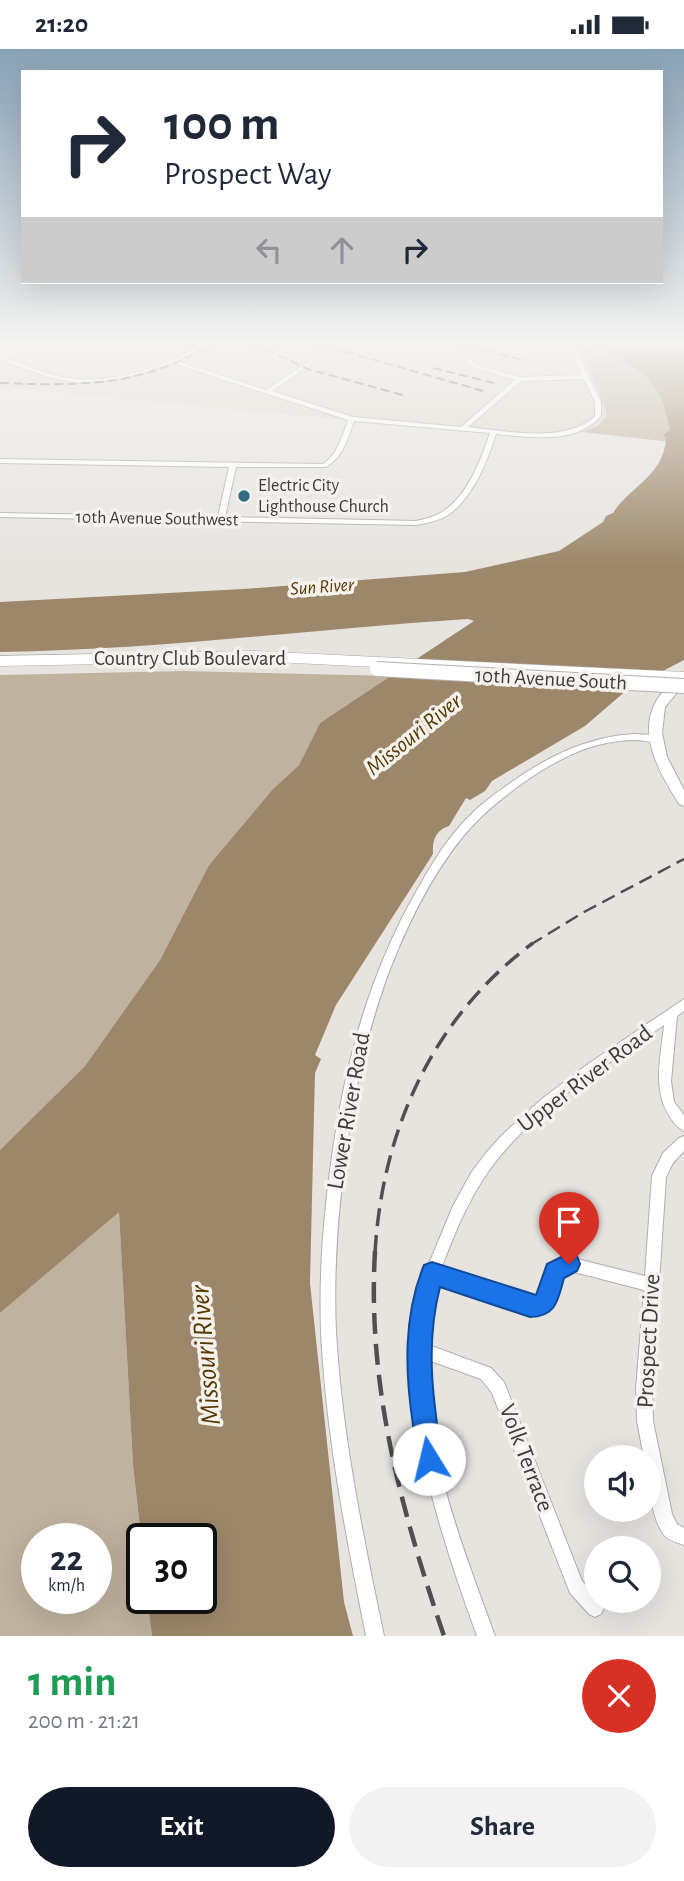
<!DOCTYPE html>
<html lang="en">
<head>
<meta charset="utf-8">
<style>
	:root { --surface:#fff; --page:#f2f2f3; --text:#1f2937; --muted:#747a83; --accent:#111827 }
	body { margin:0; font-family:"Alegreya Sans",sans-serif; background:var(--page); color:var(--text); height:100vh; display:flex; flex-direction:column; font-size:26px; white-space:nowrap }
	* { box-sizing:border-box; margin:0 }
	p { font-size:23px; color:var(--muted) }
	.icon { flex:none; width:38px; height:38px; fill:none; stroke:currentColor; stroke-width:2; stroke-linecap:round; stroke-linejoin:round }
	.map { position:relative; height:1587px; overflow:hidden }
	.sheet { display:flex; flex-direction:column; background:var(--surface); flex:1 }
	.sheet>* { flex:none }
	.banner { position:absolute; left:21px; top:21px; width:642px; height:214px; border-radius:0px; box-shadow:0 7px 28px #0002; background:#fff; color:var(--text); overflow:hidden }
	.tools { position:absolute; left:584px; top:1396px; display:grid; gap:14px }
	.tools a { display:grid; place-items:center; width:77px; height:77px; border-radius:50%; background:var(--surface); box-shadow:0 7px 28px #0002; font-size:35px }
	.speed { position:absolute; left:21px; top:1474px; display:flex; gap:14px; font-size:35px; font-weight:700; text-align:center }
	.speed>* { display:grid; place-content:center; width:91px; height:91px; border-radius:50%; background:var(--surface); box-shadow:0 7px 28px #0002; line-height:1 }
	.speed small { font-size:18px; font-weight:400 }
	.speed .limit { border:4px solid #111; border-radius:10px; background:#fff; color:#111 }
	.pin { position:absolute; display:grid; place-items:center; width:60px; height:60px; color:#fff; margin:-72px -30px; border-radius:50% 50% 50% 0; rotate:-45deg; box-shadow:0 0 7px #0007 }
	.pin .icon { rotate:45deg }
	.me { position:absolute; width:77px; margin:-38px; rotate:351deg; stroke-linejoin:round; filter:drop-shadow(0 0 5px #0008) }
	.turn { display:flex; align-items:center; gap:24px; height:147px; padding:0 28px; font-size:32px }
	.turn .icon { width:91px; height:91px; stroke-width:2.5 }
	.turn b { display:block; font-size:49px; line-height:60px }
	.lanes { display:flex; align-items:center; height:66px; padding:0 28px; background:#0003; justify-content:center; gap:35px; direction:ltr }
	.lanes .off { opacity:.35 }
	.round { display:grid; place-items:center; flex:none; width:74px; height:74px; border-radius:37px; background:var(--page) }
	.summary { display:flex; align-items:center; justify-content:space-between; height:119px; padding:0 28px }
	h1 { font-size:42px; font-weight:600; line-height:52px; color:#1e9e55 }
	.button { display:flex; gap:14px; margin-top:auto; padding:14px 28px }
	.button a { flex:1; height:80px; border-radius:42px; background:var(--accent); color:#fff; font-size:28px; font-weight:600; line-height:80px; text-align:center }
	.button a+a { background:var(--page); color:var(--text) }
	.status { display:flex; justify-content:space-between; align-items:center; height:49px; padding:0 35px; background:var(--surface); direction:ltr }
	.status svg { height:19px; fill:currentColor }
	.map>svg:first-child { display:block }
	.built { fill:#dfd8cd }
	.green { fill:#bfb29f; fill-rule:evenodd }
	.water { fill:#9c876a }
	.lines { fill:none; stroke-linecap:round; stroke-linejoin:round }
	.minor-casing { stroke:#b1aeaa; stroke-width:2 }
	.major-casing { stroke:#b1aeaa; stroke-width:2 }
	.highway-casing { stroke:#b1aeaa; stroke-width:1 }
	.minor { fill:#fff; fill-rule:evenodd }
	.major { fill:#fff; fill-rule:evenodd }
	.highway { fill:#fff; fill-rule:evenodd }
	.rail-far3 { stroke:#52504e; stroke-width:2; stroke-dasharray:9 4.5; stroke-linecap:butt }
	.rail-far2 { stroke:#52504e; stroke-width:2.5; stroke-dasharray:14 7; stroke-linecap:butt }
	.rail-far1 { stroke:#52504e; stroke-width:3.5; stroke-dasharray:18 9; stroke-linecap:butt }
	.rail { stroke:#52504e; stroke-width:4.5; stroke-dasharray:21 10; stroke-linecap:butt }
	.highway-bridge-casing { stroke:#b1aeaa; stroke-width:16; stroke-linecap:butt }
	.highway-bridge { stroke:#fff; stroke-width:14 }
	.route { fill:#1a73e8; stroke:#114b97; stroke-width:2 }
	.poi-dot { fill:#316d84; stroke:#f5f2ed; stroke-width:2.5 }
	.labels { text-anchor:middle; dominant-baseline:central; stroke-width:7; stroke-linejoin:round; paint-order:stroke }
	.far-poi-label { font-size:18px; fill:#3d3c3a; stroke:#f5f2ed; text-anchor:start }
	.far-street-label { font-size:18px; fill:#3d3c3a; stroke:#f5f2ed }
	.far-water-label { font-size:19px; font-style:italic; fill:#573800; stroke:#f5f2ed }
	.street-label { font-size:21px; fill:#3d3c3a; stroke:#f5f2ed }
	.water-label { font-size:23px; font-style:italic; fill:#573800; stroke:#f5f2ed }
	.near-street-label { font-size:24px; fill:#3d3c3a; stroke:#f5f2ed }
	.near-water-label { font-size:28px; font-style:italic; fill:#573800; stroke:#f5f2ed }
</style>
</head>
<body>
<div class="status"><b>21:20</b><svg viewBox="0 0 49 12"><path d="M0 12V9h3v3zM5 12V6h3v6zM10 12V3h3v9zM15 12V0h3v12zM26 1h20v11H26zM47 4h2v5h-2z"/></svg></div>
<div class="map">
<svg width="684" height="1587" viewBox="0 0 684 1587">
	<rect width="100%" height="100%" fill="#e7e4e0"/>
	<!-- built -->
	<path class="built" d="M 30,295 L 580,295 L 607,367 L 598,377 L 582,383 L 555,389 L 535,389 L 0,338 L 0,309 Z"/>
	<!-- green -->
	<path class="green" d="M 580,295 L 600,295 L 637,319 L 659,338 L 674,372 L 671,393 L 582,383 L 598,377 L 607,367 C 600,342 587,320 580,295 Z
		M 183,622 L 393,627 L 320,674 L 299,716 L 273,740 L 209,816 L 160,911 L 85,1017 L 0,1101 L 0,626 Z
		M 119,1162 L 133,1416 L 142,1497 L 142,1549 L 147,1549 L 152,1587 L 0,1587 L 0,1264 ZM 37,1489 L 96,1489 L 96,1549 L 37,1549 Z"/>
	<!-- water -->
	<path class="water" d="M 595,295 L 684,295 L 684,611 L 628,640 L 585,677 L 492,732 L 485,742 L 470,751 L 466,749 L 449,777 C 436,781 432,791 433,805 L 336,956 L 315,1006 L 321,1010 L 315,1024 L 310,1234 L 344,1553 L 353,1587 L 152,1587 L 147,1549 L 201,1549 L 201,1489 L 142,1489 L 142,1497 L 133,1416 L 119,1163 L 0,1264 L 0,1101 L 85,1017 L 160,911 L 209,816 L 273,740 L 299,716 L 320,674 L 474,572 L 468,570 C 312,580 156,601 0,603 L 0,553 L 243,540 L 465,523 L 559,502 L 603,473 L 606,467 L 613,464 C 630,437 664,427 666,389 L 663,386 L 670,381 L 662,349 L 645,326 Z"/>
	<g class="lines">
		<!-- minor casing -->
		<g class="minor-casing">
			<path id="minor" d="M 202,295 L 209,295 L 178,312 L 266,341 L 314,309 L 316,310 L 316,312 L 272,342 L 353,368 L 461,378 L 515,331 L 473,318 L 467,314 L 469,309 L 473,309 L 473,313 L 477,316 L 519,328 L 582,326 L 576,314 L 572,295 L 578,295 L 582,314 L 601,353 L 601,367 C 576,396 530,388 496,385 C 487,413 473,449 448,466 C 439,472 427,474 416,476 L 0,468 L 0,464 L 218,468 L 229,418 L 0,414 L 0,410 L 323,415 C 338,405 342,387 348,371 L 172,314 L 139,325 L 116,331 L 78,334 L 52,329 L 0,311 L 0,307 C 21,313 40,324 62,328 C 108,337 163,319 202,295 ZM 584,330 L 595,353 L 595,367 C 566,395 505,382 468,378 L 521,332 ZM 354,372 L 490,384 C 481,411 467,448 442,463 C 434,468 425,470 416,472 L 225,468 L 236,418 L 326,418 C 343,408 348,390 354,372 Z
				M 633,685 L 655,686 L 660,689 C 658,690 657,691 656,692 C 650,694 641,691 635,691 C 622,691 610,693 598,696 C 558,706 511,740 481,768 C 445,803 419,852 399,898 C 374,956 359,1018 349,1082 C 339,1148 333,1215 336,1283 C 342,1386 363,1487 384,1587 L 366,1587 C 346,1487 326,1386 321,1283 C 319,1227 323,1171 331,1114 C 344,1019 368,927 416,843 C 429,820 442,797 460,777 C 476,758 496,744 516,730 C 553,705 589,688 633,685 Z
				M 684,950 L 684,962 L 677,967 L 671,1032 L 674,1053 L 684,1066 L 684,1082 C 678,1079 676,1076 672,1071 C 651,1043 661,1008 664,976 C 603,1019 532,1061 488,1123 C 467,1153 454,1186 441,1220 L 530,1250 L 538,1250 L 541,1246 L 550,1217 L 569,1208 L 645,1227 L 652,1127 L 663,1104 L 679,1089 L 684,1087 L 684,1102 L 673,1114 L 666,1128 L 652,1340 L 653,1372 L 672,1465 L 677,1475 L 684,1479 L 684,1496 C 678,1494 668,1491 664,1486 C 650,1468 649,1431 649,1409 L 644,1409 L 637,1372 L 636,1340 L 644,1241 L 570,1222 L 561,1227 C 558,1238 556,1261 542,1264 C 542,1264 531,1264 530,1264 L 438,1233 L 429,1276 L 429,1296 L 491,1319 L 504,1333 L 582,1532 L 597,1548 L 597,1552 L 601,1553 L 604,1559 L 601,1565 L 595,1568 L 589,1565 L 570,1544 L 492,1344 L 481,1330 L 428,1311 C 425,1406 463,1499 495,1587 L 477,1587 C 453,1521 431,1455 418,1385 C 415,1368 414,1349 412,1332 C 412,1321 415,1310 410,1300 L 414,1294 L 414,1276 L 425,1224 L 453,1157 L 471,1124 L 486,1104 L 502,1086 L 543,1049 L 588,1015 Z"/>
		</g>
		<!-- major casing -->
		<g class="major-casing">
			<path id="major" d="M 23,295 L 34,295 L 0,311 L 0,306 Z
				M 684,625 L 684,635 L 665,658 L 662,684 L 667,708 L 684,741 L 684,757 L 679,755 C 659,723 632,678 663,643 C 669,636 676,628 684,625 Z"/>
		</g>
		<!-- highway casing -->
		<g class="highway-casing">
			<path id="highway" d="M 254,602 L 684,623 L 684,633 L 254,612 L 0,617 L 0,607 Z"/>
		</g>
		<!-- minor -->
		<use href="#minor" class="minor"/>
		<!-- major -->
		<use href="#major" class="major"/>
		<!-- highway -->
		<use href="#highway" class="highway"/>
		<!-- rail-far3 -->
		<path class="rail-far3" d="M 254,295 L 308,320 L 406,347
			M 319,295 L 483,342
			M 460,295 L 523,311
			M 433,319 L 494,334
			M 0,334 C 77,337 144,338 211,295"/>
		<!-- rail-far2 -->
		<path class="rail-far2" d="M 530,896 L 584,863 L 684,810"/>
		<!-- rail-far1 -->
		<path class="rail-far1" d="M 375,1204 C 382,1081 433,968 533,894"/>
		<!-- rail -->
		<path class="rail" d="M 375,1202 C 367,1336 401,1461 444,1587"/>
		<!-- highway-bridge casing -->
		<g class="highway-bridge-casing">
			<path id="highway-bridge" d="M 377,620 L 684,637"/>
		</g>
		<!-- highway-bridge -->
		<use href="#highway-bridge" class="highway-bridge"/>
	</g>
	<!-- sky -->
	<linearGradient id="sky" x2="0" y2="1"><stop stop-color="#89a2b6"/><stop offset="0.57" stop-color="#f4f3f1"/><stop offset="1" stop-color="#f4f3f1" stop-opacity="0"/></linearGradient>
	<rect width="684" height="517" fill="url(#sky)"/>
	<!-- route -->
	<path class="route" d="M 569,1204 L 577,1207 L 580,1215 L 577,1222 L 564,1229 C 558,1251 556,1268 530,1268 L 440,1238 C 425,1296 433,1351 442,1410 L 438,1419 L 429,1422 L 421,1419 C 415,1405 414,1391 413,1376 C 405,1323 403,1267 424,1216 L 432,1213 L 536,1246 L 547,1215 Z"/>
	<!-- markers -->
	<circle class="poi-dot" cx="244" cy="447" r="7"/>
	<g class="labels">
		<!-- far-poi labels -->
		<g class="far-poi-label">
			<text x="258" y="437">Electric City<tspan x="258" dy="21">Lighthouse Church</tspan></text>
		</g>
		<!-- far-street labels -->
		<g class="far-street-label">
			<text transform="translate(157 470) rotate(1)">10th Avenue Southwest</text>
		</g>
		<!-- far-water labels -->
		<g class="far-water-label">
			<text transform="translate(322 538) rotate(-4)">Sun River</text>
		</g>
		<!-- street labels -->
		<g class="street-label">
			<text x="190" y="609">Country Club Boulevard</text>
			<text transform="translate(551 630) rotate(3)">10th Avenue South</text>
		</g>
		<!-- water labels -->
		<g class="water-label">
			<text transform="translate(414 686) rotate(-39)">Missouri River</text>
		</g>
		<!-- near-street labels -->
		<g class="near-street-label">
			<text transform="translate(585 1030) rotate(-37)">Upper River Road</text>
			<text transform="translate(349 1062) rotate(-80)">Lower River Road</text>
			<text transform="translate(649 1292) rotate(-87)">Prospect Drive</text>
			<text transform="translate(526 1409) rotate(69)">Volk Terrace</text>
		</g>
		<!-- near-water labels -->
		<g class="near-water-label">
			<text transform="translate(206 1306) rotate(-95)">Missouri River</text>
		</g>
	</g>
</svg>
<div class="tools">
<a><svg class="icon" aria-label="sound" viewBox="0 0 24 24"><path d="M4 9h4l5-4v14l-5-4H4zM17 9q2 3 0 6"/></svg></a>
<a><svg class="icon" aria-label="search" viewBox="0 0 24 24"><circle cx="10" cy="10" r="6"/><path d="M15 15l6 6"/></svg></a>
</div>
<div class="speed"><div>22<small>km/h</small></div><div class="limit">30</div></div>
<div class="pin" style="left:569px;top:1215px;background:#d93025"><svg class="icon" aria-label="arrive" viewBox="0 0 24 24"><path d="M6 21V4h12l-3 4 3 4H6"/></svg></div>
<svg class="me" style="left:429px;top:1410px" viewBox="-20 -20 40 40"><circle r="19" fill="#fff"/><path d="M0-13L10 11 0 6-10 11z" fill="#1a73e8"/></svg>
<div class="banner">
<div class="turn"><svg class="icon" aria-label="right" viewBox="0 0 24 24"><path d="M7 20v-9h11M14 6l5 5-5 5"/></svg><div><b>100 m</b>Prospect Way</div></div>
<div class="lanes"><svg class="icon off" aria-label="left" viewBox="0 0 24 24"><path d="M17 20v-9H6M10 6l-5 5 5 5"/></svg><svg class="icon off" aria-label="ahead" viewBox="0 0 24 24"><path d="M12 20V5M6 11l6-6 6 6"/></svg><svg class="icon" aria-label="right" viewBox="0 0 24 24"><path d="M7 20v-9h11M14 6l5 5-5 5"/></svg></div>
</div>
</div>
<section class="sheet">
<div class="summary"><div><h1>1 min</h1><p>200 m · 21:21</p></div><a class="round" style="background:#d93025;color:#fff"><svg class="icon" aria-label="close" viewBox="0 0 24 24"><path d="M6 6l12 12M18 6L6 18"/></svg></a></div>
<div class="button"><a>Exit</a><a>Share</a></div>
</section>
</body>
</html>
